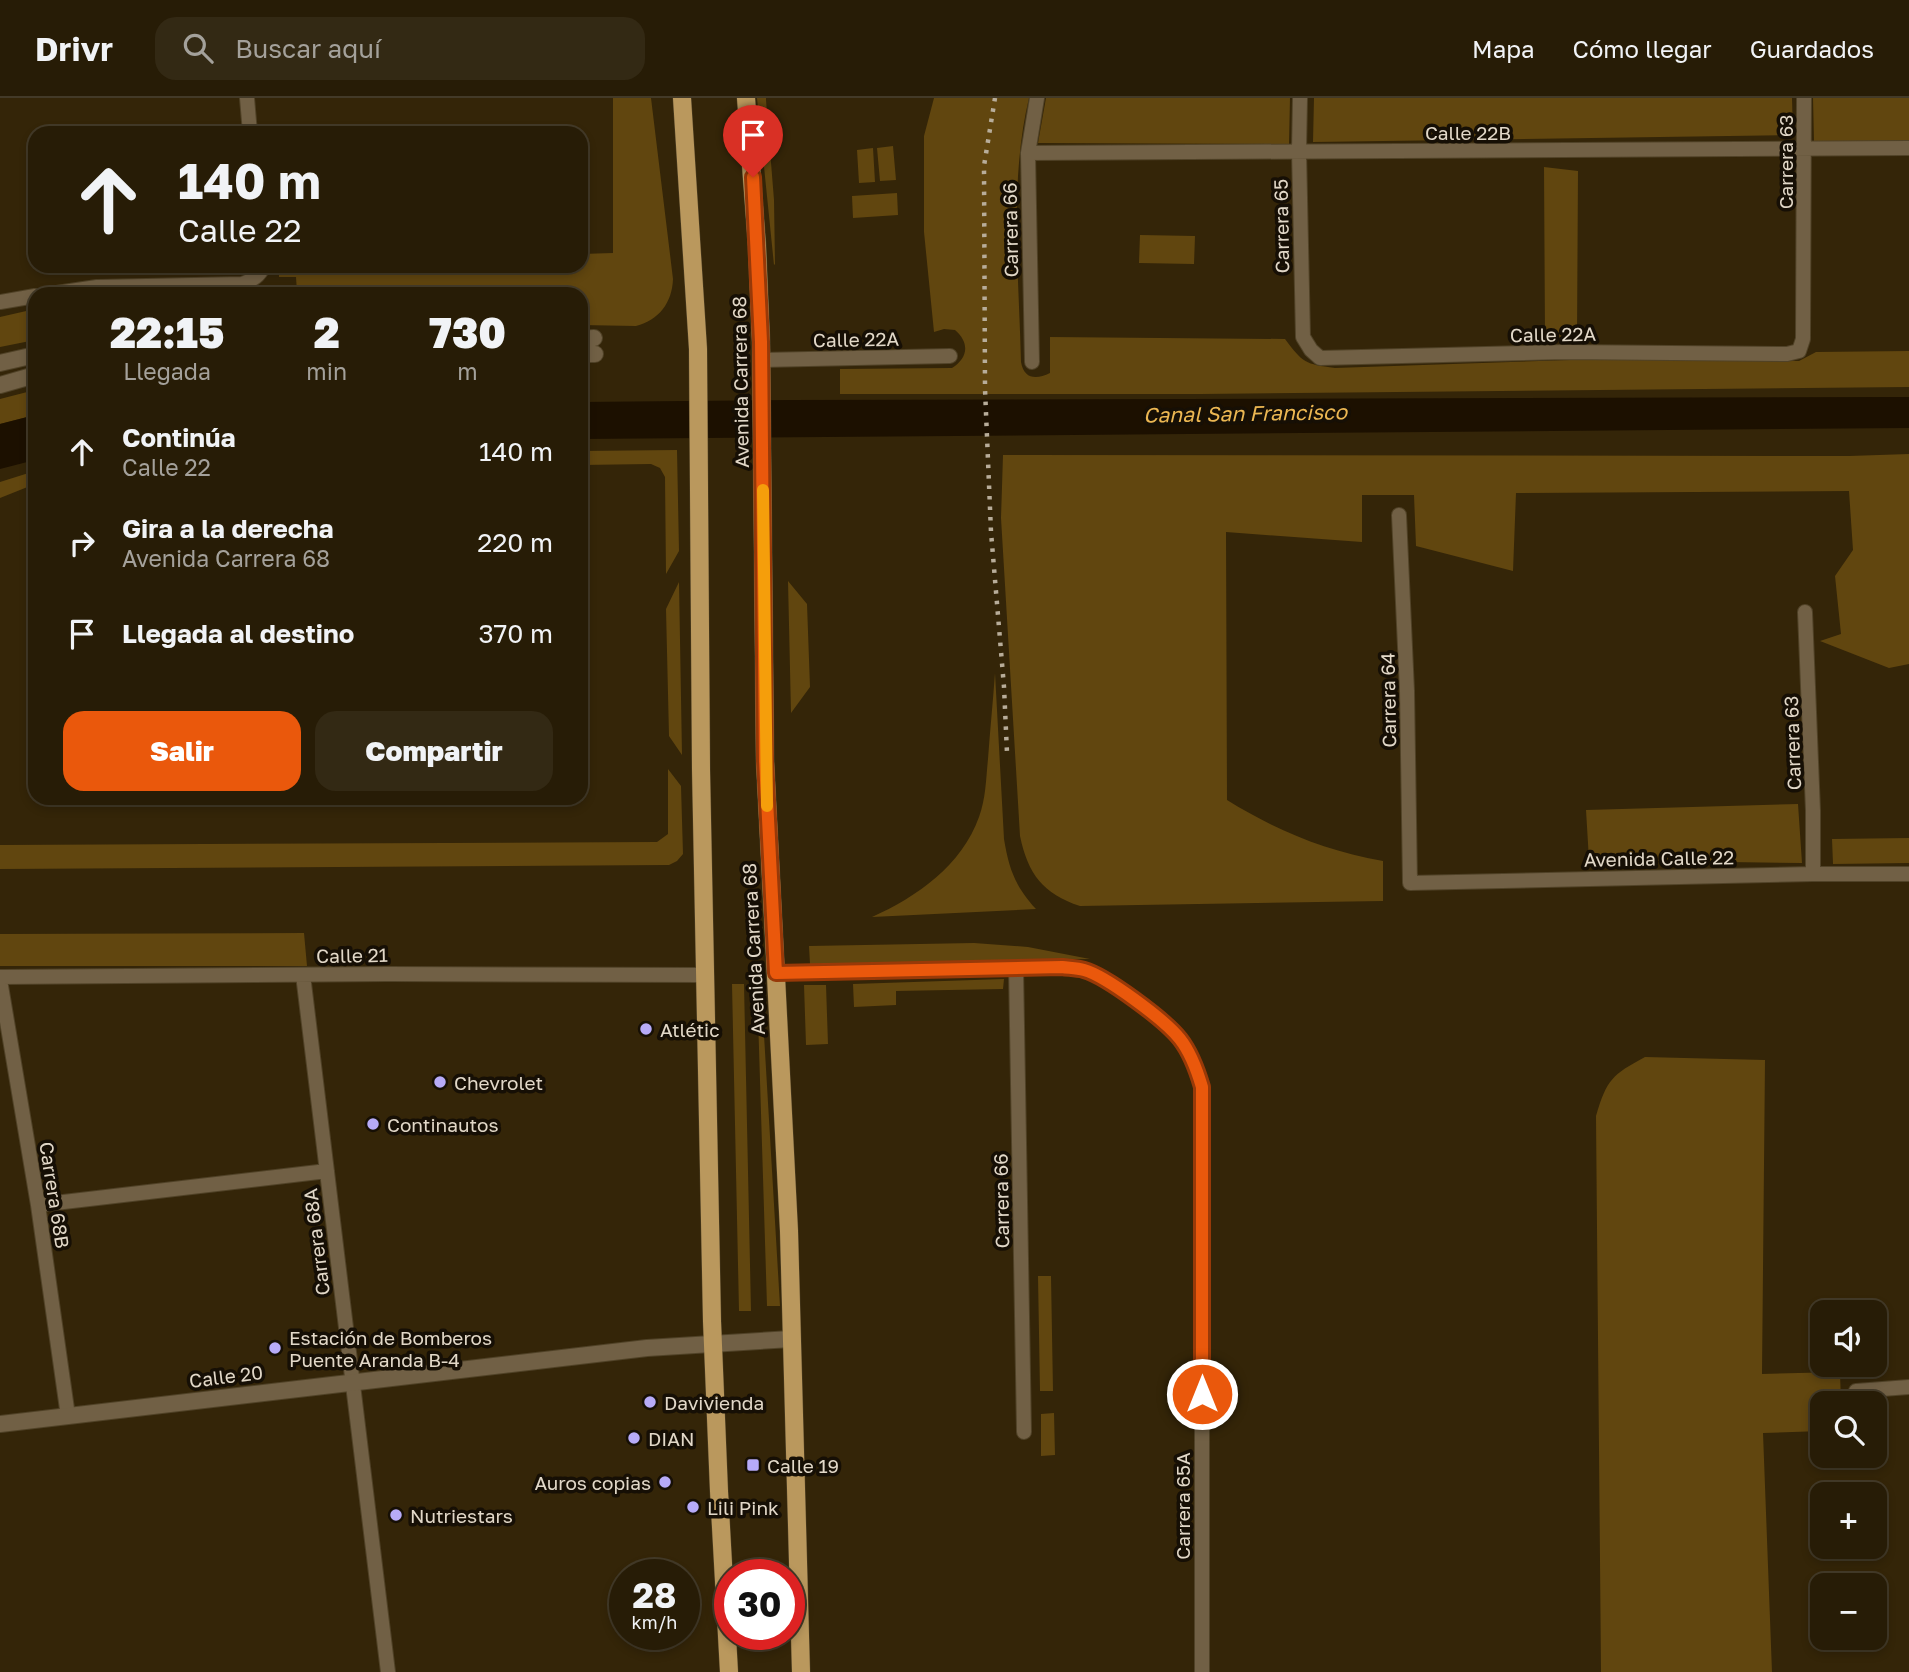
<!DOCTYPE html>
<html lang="es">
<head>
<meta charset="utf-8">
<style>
	:root { --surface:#271c06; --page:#332914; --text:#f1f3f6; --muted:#a4a19b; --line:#433a28; --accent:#ea580c }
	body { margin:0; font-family:"Golos Text",sans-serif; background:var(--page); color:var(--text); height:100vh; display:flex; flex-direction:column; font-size:26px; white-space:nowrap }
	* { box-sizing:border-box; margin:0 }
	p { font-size:23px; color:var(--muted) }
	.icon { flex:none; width:38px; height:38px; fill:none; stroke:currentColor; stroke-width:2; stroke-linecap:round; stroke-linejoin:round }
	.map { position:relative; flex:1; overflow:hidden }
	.drawer { position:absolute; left:28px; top:189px; width:560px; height:518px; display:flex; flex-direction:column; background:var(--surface); border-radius:21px; box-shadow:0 4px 10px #0003,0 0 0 2px var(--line) }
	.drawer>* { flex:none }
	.guide { position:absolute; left:28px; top:28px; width:560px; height:147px; border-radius:21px; box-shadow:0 4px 10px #0003,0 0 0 2px var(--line); background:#271c06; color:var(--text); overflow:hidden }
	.controls { position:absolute; left:1810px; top:1202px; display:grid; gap:14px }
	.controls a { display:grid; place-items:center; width:77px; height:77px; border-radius:14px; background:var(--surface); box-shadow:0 4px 10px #0003,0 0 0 2px var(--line); font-size:35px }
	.speed { position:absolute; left:609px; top:1461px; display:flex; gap:14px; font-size:35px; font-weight:700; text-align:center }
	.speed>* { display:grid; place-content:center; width:91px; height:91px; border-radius:50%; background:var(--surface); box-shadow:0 4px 10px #0003,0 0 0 2px var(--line); line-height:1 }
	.speed small { font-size:18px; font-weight:400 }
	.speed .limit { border:10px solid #d22; background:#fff; color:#111 }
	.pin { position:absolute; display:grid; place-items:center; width:60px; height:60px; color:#fff; margin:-72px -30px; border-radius:50% 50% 50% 0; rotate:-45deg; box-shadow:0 0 7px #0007 }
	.pin .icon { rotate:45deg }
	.me { position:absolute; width:77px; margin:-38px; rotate:0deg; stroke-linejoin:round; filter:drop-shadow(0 0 5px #0008) }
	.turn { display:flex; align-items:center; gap:24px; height:147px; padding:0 35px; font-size:32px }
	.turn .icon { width:91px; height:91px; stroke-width:2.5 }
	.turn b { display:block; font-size:49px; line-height:60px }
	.eta { display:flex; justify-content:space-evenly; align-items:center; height:119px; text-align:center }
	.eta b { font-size:42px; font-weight:800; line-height:49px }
	.cta { display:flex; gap:14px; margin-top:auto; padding:14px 35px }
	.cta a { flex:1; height:80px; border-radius:21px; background:var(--accent); color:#fff; font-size:28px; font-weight:800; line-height:80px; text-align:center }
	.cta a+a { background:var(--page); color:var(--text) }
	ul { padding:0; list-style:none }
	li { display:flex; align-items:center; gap:21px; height:91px; padding:0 35px }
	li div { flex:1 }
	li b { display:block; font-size:26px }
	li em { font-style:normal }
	header { display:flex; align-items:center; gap:42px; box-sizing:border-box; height:98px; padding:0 35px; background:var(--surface); border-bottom:2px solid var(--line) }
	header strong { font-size:33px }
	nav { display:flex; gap:38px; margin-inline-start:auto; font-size:24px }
	.search { width:490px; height:63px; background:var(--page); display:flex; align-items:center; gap:18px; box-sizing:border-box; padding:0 24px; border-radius:21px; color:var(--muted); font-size:26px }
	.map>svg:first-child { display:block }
	.green { fill:#61460f }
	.water { fill:#1c1000 }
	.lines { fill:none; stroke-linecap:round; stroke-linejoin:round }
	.minor-casing { stroke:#504227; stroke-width:16 }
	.tertiary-casing { stroke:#504227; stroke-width:18 }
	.primary-casing { stroke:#504227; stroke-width:19 }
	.minor { stroke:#716045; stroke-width:14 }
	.tertiary { stroke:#716045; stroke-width:16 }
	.primary { stroke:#ba985d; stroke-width:18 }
	.rail { stroke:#b8ad9a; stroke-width:4.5; stroke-dasharray:3.5 7; stroke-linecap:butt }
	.route-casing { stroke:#983908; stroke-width:18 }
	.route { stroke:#ea580c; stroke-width:12 }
	.slow { stroke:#f59e0b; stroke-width:12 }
	.poi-dot { fill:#b7abf8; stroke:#160f05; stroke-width:2.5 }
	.labels { text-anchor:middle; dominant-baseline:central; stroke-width:7; stroke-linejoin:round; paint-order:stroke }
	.street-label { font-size:19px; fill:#e2d8c8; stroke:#160f05 }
	.poi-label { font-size:19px; fill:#e2d8c8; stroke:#160f05; text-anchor:start }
	.water-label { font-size:21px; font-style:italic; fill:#ecb752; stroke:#160f05 }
</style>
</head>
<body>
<header>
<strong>Drivr</strong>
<div class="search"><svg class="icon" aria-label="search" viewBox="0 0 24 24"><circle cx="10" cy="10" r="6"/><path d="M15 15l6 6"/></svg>Buscar aquí</div>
<nav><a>Mapa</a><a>Cómo llegar</a><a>Guardados</a></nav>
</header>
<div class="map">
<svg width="1909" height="1574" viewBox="0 0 1909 1574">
	<rect width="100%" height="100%" fill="#342508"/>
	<!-- green -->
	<path class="green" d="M 613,0 L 651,0 L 673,181 C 672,205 659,222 636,228 L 581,227 L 581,196 L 195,196 L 297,194 L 296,179 L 279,179 L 279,168 L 581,168 L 581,156 L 613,155 Z
		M 757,0 L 766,0 L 766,2 L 774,102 L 775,166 L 774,167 Z
		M 934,0 L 1029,0 C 1009,83 1019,179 1021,264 C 1024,281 1036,282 1050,275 L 1050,239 L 1285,241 C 1303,265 1305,266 1335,270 L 1600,261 L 1799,263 L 1816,254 L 1909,253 L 1909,289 L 1200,296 L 840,296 L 840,271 L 952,270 C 968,260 970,245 955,232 L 944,231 L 934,234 L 924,134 L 924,38 Z
		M 1046,0 L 1290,0 L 1289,46 L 1038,45 Z
		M 1314,0 L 1792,0 L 1793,37 L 1313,44 Z
		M 1813,0 L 1909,0 L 1909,43 L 1814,43 Z
		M 893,48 L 896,82 L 880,83 L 877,50 Z
		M 873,50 L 875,84 L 859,85 L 857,52 Z
		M 1544,69 L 1578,73 L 1577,240 L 1545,239 Z
		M 897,95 L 898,117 L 853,120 L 852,98 Z
		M 1140,137 L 1195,138 L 1194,166 L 1139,165 Z
		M 35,211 L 35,242 L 0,249 L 0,219 Z
		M 35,292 L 35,317 L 0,326 L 0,301 Z
		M 677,352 L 679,453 L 666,476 L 665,379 L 660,370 L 651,366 L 581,367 L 581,353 Z
		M 1909,356 L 1909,566 L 1889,570 L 1820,543 L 1841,536 L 1835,478 L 1853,452 L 1849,393 L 1516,395 L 1513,473 L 1416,448 L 1414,397 L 1362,397 L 1362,444 L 1226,434 L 1227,702 C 1279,734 1324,752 1383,763 L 1383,803 L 1080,808 C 1043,796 1028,776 1020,738 L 1001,420 L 1003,357 L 1849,358 Z
		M 35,373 L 35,386 L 0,400 L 0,384 Z
		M 788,483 L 807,506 L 810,589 L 791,615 Z
		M 679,484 L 682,657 L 669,638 L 666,511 Z
		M 995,575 L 1004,741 C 1009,771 1015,788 1036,811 L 872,819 C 917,799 962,767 979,719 C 986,700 986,680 988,661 C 990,632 993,603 995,575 Z
		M 668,671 L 681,688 L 683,756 L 677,763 L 669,767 L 0,771 L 0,747 L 657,744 L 668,736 Z
		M 1798,706 L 1802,765 L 1589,762 L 1586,712 Z
		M 1909,740 L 1909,765 L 1833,766 L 1832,741 Z
		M 304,835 L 307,868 L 0,868 L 0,836 Z
		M 974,845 L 1028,849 L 1090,861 L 810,866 L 809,848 Z
		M 1004,881 L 1003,891 L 896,893 L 896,907 L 854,909 L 853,886 Z
		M 732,886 L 744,886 L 751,1213 L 739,1213 Z
		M 757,886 L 761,886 L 780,1208 L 767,1208 Z
		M 804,887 L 826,887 L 828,946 L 806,947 Z
		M 1645,959 L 1765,962 L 1762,1276 L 1840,1274 L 1841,1305 L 1822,1306 L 1822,1333 L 1763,1335 L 1772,1574 L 1601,1574 L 1596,1018 C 1607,981 1612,977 1645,959 Z
		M 1038,1178 L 1051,1178 L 1053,1293 L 1040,1293 Z
		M 1054,1315 L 1055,1357 L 1041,1358 L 1041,1316 Z"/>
	<!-- water -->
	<path class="water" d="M 1909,299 L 1909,330 L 581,341 L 581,304 L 790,302 Z
		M 35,317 L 35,362 L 0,371 L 0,326 Z"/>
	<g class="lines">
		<!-- minor casing -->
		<g class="minor-casing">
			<path id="minor" d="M 247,0 L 250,35
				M 1300,0 L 1299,53 L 1303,239 L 1311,252 L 1320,260 L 1565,254 L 1787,256 L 1799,253 L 1803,241 L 1804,0
				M 1028,55 L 1909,50
				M 50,196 L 97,189 L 242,186 C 253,182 259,178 264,168
				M 0,204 L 35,198
				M 762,262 L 950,258
				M 1032,264 L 1028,55 L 1037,0
				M 1399,417 L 1407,593 L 1410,785 L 1813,776 L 1909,776
				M 1805,514 L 1813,713 L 1813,776
				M 1016,870 L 1024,1334
				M 776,875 L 1062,869 C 1069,870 1077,870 1084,872 C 1106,878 1165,922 1180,941 C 1191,955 1197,971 1202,989 L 1202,1574
				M 303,877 L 388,1574
				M 0,879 L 388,876 L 705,877
				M 0,882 L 38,1107 L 68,1318
				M 38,1107 L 327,1073
				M 1856,1293 L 1909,1289"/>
		</g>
		<!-- tertiary casing -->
		<g class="tertiary-casing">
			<path id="tertiary" d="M 581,241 L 594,240
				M 581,256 L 595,256
				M 0,265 L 35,257
				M 0,287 L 35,277
				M 0,1326 L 647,1250 L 791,1241"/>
		</g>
		<!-- primary casing -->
		<g class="primary-casing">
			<path id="primary" d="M 682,0 L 698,251 L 701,671 L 712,1223 L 719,1393 L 729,1574
				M 746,0 L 757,148 L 761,244 L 765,663 L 789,1133 L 801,1574"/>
		</g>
		<!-- minor -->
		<use href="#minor" class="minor"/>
		<!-- tertiary -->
		<use href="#tertiary" class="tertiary"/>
		<!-- primary -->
		<use href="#primary" class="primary"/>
		<!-- rail -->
		<path class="rail" d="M 995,0 L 984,68 L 985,291 L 991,434 L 1004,589 L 1007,655"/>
	</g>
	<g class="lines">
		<!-- route casing -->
		<g class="route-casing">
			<path id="route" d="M 753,79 L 761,244 L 765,663 L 776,875 L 1062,869 C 1069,870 1077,870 1084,872 C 1106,878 1165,922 1180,941 C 1191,955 1197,972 1202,989 L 1202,1296"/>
		</g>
		<!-- route -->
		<use href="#route" class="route"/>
		<!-- slow -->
		<path class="slow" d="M 763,392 L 767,708"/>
	</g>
	<!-- markers -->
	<g class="poi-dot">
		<circle cx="646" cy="931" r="7"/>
		<circle cx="440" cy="984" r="7"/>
		<circle cx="373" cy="1026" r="7"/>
		<circle cx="275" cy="1250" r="7"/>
		<circle cx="650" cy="1304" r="7"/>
		<circle cx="634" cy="1340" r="7"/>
		<rect x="746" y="1360" width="14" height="14" rx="3.5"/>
		<circle cx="665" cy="1384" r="7"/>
		<circle cx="693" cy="1409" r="7"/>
		<circle cx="396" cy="1417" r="7"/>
	</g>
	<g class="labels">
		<!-- street labels -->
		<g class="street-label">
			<text x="1468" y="34">Calle 22B</text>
			<text transform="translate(1785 64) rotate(-90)">Carrera 63</text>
			<text transform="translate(1281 128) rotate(-91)">Carrera 65</text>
			<text transform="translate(1010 132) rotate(-91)">Carrera 66</text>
			<text transform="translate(1553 236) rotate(-1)">Calle 22A</text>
			<text transform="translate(856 241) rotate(-1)">Calle 22A</text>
			<text transform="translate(740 284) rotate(-91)">Avenida Carrera 68</text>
			<text transform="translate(1388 602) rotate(-91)">Carrera 64</text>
			<text transform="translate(1792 645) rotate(-92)">Carrera 63</text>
			<text transform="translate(1659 760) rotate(-1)">Avenida Calle 22</text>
			<text transform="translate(753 851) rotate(-93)">Avenida Carrera 68</text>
			<text transform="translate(352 857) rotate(-1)">Calle 21</text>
			<text transform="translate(55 1097) rotate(81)">Carrera 68B</text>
			<text transform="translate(1001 1103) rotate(-91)">Carrera 66</text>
			<text transform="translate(316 1144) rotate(-97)">Carrera 68A</text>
			<text transform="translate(226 1278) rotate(-7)">Calle 20</text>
			<text transform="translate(1182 1408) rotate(-90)">Carrera 65A</text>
		</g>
		<!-- poi labels -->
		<g class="poi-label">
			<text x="660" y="931">Atlétic</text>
			<text x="454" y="984">Chevrolet</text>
			<text x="387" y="1026">Continautos</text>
			<text x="289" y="1239">Estación de Bomberos<tspan x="289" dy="22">Puente Aranda B-4</tspan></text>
			<text x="664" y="1304">Davivienda</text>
			<text x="648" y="1340">DIAN</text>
			<text x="767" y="1367">Calle 19</text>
			<text x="651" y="1384" text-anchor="end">Auros copias</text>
			<text x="707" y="1409">Lili Pink</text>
			<text x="410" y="1417">Nutriestars</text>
		</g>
		<!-- water labels -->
		<g class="water-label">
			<text transform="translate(1245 315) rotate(-1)">Canal San Francisco</text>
		</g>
	</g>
</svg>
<div class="controls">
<a><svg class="icon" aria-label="sound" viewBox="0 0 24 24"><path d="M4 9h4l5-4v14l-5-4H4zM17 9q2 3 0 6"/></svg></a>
<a><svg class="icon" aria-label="search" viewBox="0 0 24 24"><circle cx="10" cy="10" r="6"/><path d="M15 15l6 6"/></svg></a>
<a>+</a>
<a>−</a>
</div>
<div class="speed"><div>28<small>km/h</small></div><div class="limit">30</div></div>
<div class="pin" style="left:753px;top:79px;background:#d93025"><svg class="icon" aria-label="arrive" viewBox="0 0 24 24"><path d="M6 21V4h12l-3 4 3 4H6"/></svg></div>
<svg class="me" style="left:1202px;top:1296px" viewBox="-20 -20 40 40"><circle r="17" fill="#ea580c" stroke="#fff" stroke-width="3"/><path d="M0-11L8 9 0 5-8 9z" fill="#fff"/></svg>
<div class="guide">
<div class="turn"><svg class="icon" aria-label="ahead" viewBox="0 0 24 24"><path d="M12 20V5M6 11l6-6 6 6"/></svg><div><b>140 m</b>Calle 22</div></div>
</div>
<section class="drawer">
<div class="eta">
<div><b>22:15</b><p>Llegada</p></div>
<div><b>2</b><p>min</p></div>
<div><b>730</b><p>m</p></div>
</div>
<ul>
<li><svg class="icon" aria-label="ahead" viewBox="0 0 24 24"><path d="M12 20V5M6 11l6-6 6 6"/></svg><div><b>Continúa</b><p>Calle 22</p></div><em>140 m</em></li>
<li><svg class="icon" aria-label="right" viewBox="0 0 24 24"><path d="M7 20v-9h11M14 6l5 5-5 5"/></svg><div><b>Gira a la derecha</b><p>Avenida Carrera 68</p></div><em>220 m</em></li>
<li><svg class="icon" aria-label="arrive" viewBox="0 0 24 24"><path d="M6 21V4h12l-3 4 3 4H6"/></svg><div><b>Llegada al destino</b></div><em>370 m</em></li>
</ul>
<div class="cta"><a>Salir</a><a>Compartir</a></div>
</section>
</div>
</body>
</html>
